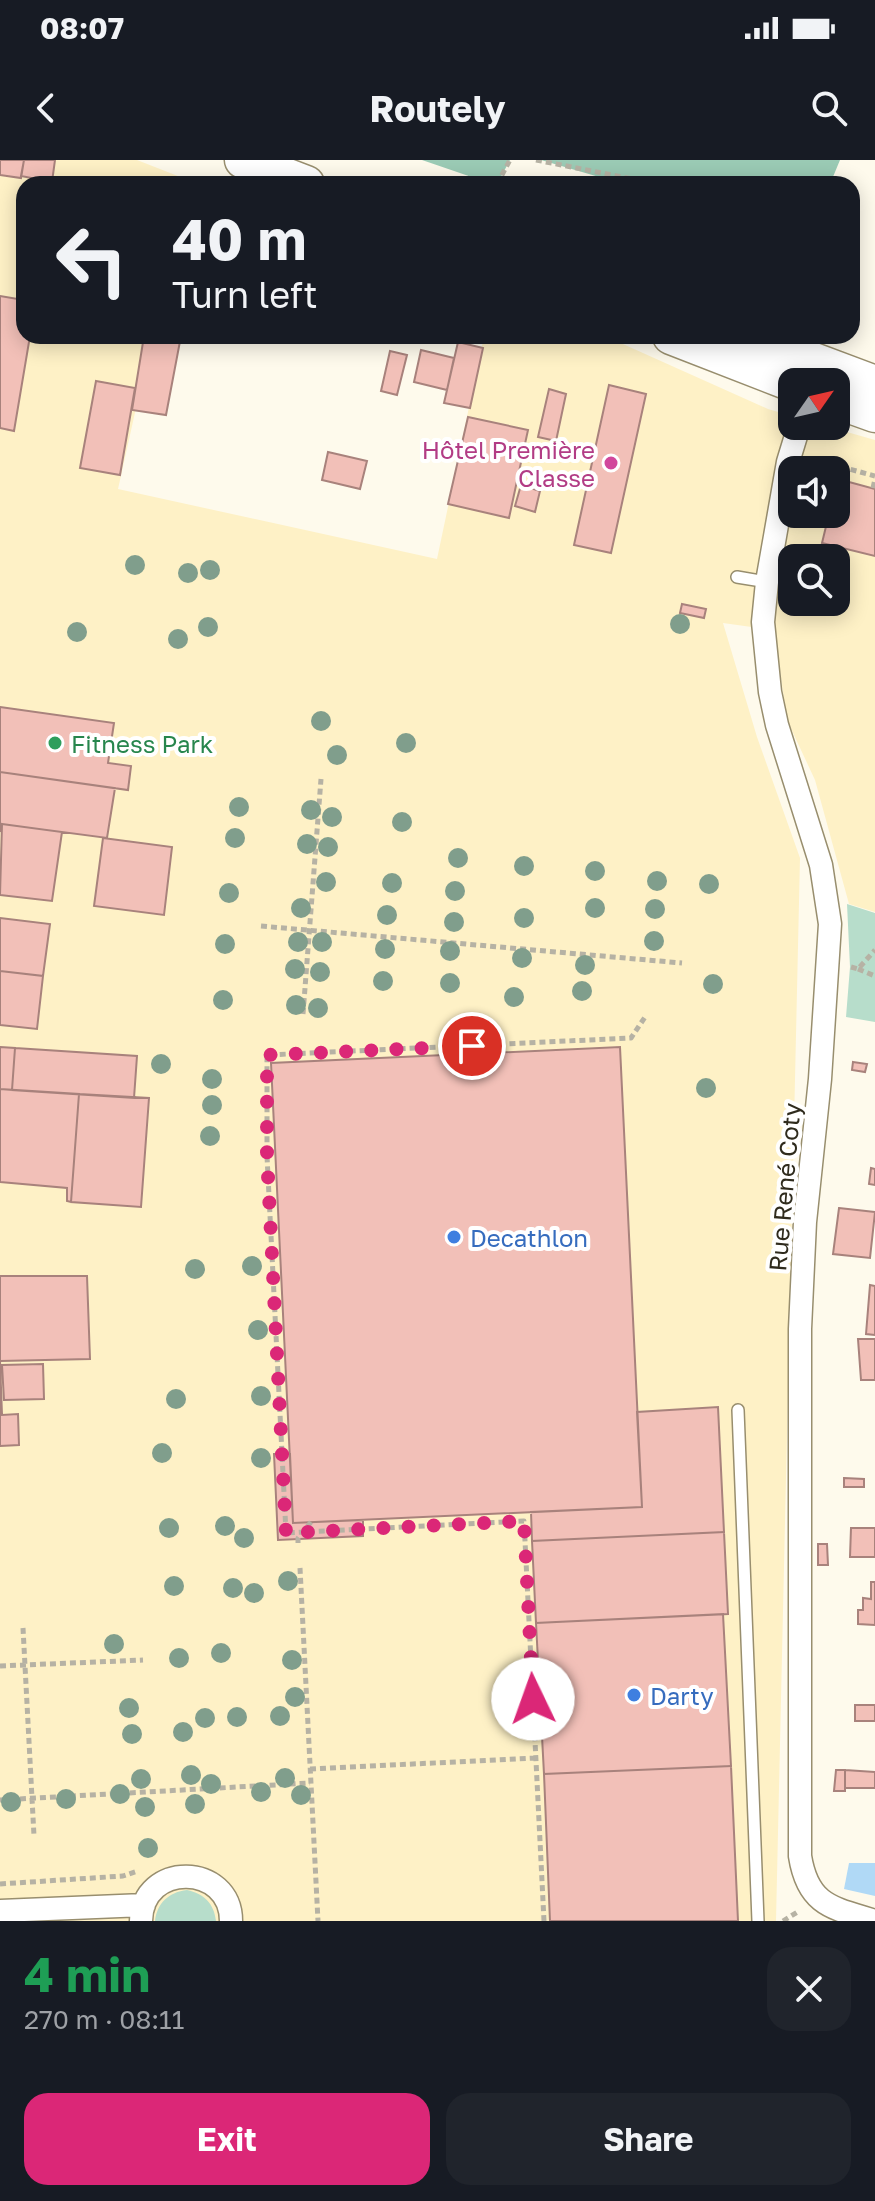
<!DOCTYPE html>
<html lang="en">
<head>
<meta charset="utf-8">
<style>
	:root { --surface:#171b24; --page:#20242c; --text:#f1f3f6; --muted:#9ea1a6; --accent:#db2777 }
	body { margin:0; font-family:"Golos Text",sans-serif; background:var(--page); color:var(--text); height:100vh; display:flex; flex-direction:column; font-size:30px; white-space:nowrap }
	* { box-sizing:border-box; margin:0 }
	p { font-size:26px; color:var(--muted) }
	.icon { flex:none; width:44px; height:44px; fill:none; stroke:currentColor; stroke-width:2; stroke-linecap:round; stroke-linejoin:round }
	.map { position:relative; height:1761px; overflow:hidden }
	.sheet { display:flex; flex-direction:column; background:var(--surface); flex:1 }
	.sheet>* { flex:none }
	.hud { position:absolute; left:16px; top:16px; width:844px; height:168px; border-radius:24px; box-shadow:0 4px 20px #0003; background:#171b24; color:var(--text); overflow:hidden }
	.needle { width:52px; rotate:56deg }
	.controls { position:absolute; left:778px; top:208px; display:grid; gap:16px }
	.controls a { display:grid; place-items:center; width:72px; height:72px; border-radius:16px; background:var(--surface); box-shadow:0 4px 20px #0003; font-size:40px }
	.pin { position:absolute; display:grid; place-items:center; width:68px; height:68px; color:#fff; margin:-34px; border:4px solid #fff; border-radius:50%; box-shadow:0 2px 8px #0007 }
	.me { position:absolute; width:88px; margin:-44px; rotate:357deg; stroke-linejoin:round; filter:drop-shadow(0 0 6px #0008) }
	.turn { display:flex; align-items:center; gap:28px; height:168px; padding:0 24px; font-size:36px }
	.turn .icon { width:104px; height:104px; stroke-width:2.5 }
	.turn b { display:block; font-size:56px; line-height:68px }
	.round { display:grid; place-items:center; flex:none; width:84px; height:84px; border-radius:24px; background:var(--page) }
	.headline { display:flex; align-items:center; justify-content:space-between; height:136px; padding:0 24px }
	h1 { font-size:48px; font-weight:700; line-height:60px; color:#1e9e55 }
	.button { display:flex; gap:16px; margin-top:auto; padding:16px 24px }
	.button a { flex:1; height:92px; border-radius:24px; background:var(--accent); color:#fff; font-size:32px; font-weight:700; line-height:92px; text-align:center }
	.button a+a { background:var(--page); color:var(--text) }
	.status { display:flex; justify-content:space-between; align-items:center; height:56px; padding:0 40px; background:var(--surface); direction:ltr }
	.status svg { height:22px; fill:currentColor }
	header { display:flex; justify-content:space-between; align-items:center; height:104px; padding:0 24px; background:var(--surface); font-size:36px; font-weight:700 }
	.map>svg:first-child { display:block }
	.built { fill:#fef1c6; fill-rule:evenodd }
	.green { fill:#b7ddcb }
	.forest { fill:#9bcbb5 }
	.water { fill:#b0d9f6 }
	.building { fill:#f2c0b8; stroke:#a8827c; stroke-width:2 }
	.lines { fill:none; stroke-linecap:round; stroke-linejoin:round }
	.lane-casing { stroke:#988e6e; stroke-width:14 }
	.street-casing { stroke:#988e6e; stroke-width:25 }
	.primary-casing { stroke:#988e6e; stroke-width:39 }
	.path { stroke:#b6b2a4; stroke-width:5; stroke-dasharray:6 4; stroke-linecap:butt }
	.lane { stroke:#fff; stroke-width:11 }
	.street { stroke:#fff; stroke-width:22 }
	.primary { stroke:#fff; stroke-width:36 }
	.tree { fill:#809e8c }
	.route { stroke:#db2777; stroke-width:14; stroke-dasharray:0 25.2 }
	.hotel-dot { fill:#d1479c; stroke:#fff; stroke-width:3 }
	.leisure-dot { fill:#2e9e5b; stroke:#fff; stroke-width:3 }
	.shop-dot { fill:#3f7fe0; stroke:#fff; stroke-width:3 }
	.labels { text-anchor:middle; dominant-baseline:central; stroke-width:8; stroke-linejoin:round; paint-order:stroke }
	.hotel-label { font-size:24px; fill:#b23c85; stroke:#fff; text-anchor:end }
	.leisure-label { font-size:24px; fill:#27864d; stroke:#fff; text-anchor:start }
	.street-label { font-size:24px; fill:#2f2b1d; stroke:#fff }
	.shop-label { font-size:24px; fill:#366cbe; stroke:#fff; text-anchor:start }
</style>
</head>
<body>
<div class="status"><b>08:07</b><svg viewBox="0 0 49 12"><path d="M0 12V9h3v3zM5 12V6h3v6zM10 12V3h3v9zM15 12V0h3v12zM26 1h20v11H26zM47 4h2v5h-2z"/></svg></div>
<header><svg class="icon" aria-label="back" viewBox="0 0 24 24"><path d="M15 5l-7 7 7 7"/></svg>Routely<svg class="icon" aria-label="search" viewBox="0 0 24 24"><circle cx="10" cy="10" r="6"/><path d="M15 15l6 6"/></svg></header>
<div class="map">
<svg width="875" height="1761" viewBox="0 0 875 1761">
	<rect width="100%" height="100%" fill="#fefaec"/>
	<!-- built -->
	<path class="built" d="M 0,0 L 137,0 L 188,20 L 187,24 L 24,24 L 24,176 L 152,176 L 118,329 L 437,399 L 484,176 L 605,176 L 768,249 L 792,256 L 792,266 L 826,266 L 875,280 L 875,752 L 849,744 L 815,620 L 787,560 L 774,470 L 723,463 L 757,577 L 800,698 L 776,1761 L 0,1761 ZM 792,310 L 836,310 L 836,354 L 792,354 ZM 792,398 L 836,398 L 836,442 L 792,442 Z"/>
	<!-- green -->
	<path class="green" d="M 847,744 L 875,753 L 875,862 L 846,857 L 850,807 Z
		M 187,1730 C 204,1734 214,1743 216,1761 L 155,1761 C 157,1743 169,1732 187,1730 Z"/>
	<!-- forest -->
	<path class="forest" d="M 422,0 L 510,0 L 497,24 L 492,24 Z
		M 541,0 L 840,0 L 830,24 L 623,24 Z"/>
	<!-- water -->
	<path class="water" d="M 849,1703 L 875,1703 L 875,1736 L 844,1729 Z"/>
	<!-- building -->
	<path class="building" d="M 0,0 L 24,0 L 21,18 L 0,15 Z
		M 24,0 L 55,0 L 52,22 L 21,16 Z
		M 469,17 L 483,23 L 483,24 L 466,24 Z
		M 0,136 L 24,140 L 24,176 L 30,176 L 14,271 L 0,268 Z
		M 144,176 L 181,176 L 166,255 L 132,250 Z
		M 458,182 L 483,188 L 470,248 L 444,243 Z
		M 421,190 L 454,198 L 447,230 L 414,222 Z
		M 390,191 L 407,195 L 397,235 L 381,231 Z
		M 96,221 L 135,228 L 120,315 L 80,308 Z
		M 609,225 L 646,234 L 611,393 L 574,385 Z
		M 549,229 L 566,234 L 556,281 L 538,277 Z
		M 468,257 L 528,270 L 509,358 L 448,344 Z
		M 328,292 L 367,301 L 360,329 L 322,320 Z
		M 838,319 L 875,329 L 875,396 L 822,383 L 829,354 L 836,354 Z
		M 521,325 L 540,331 L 535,352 L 515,346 Z
		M 682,444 L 706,449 L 704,458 L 680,453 Z
		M 0,547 L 114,563 L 108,603 L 131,606 L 128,630 L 0,612 Z
		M 0,612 L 115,628 L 107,678 L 2,664 L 0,672 Z
		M 2,664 L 62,672 L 52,741 L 0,735 Z
		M 103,678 L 172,687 L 164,755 L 94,746 Z
		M 0,758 L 50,764 L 43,816 L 0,811 Z
		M 0,811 L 43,816 L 37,869 L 0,865 Z
		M 0,887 L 15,888 L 12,930 L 0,929 Z
		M 620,887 L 642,1347 L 293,1363 L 271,903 Z
		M 15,888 L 137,896 L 134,938 L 12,930 Z
		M 853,902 L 867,904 L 865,912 L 852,910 Z
		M 0,929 L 79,934 L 71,1042 L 67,1041 L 67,1028 L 0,1022 Z
		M 79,934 L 149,938 L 141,1047 L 71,1042 Z
		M 871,1008 L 875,1009 L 875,1025 L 869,1024 Z
		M 839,1048 L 875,1052 L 870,1098 L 833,1094 Z
		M 0,1116 L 87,1116 L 90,1199 L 0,1201 L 2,1255 L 18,1254 L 19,1285 L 0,1286 Z
		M 870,1125 L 875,1126 L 875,1175 L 866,1174 Z
		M 858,1179 L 875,1179 L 875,1220 L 861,1220 Z
		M 43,1204 L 44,1239 L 4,1240 L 2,1205 Z
		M 718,1247 L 724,1372 L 532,1381 L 531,1352 L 642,1347 L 637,1252 Z
		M 274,1294 L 290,1294 L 293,1363 L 363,1360 L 363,1376 L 278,1380 Z
		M 844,1318 L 864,1319 L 864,1327 L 844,1327 Z
		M 851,1368 L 875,1368 L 875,1397 L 850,1397 Z
		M 724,1372 L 728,1454 L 536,1463 L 532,1381 Z
		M 818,1384 L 827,1384 L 828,1405 L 818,1405 Z
		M 871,1422 L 875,1422 L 875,1465 L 858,1464 L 858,1450 L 863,1450 L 863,1438 L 871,1439 Z
		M 723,1454 L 731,1606 L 544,1614 L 536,1463 Z
		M 855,1545 L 875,1545 L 875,1561 L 855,1561 Z
		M 731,1606 L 738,1761 L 550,1761 L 544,1614 Z
		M 836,1610 L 845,1610 L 845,1631 L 834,1631 Z
		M 845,1610 L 875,1612 L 875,1628 L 845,1628 Z"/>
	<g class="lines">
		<!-- lane casing -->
		<g class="lane-casing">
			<path id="lane" d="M 737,417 L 767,422
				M 738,1250 L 758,1761"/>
		</g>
		<!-- street casing -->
		<g class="street-casing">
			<path id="street" d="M 799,266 L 788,302 L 767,422 L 763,462 L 770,532 L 777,565 L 821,705 L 830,764 L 820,919 L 805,1062 L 800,1169 L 800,1696 C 808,1746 833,1748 875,1761
				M 0,1751 L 144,1745
				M 141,1761 C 142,1701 231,1703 231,1761"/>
		</g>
		<!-- primary casing -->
		<g class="primary-casing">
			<path id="primary" d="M 243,0 L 306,24
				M 671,176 L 792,223
				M 747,176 L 875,224
				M 836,240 L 875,254"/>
		</g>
		<!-- path -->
		<path class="path" d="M 536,0 L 658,24
			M 497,24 L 510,0
			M 812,299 L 875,316
			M 873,328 L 875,319
			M 261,766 L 682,803
			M 851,807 L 858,809 L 875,790
			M 858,809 L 875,816
			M 303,854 L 321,619
			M 298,1383 L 298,1378 L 311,1362
			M 300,1408 L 318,1761
			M 23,1468 L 34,1676
			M 0,1506 L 143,1500
			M 310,1609 L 536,1598
			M 0,1640 L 310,1623
			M 0,1724 L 123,1716 L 138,1711
			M 544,1761 L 524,1361 L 286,1373 L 267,996 L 267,895 L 631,878 L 645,857
			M 783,1761 L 799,1751"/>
		<!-- lane -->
		<use href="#lane" class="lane"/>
		<!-- street -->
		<use href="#street" class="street"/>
		<!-- primary -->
		<use href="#primary" class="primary"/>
	</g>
	<!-- trees -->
	<g class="tree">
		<circle cx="135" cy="405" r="10"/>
		<circle cx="210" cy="410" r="10"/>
		<circle cx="188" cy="413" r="10"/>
		<circle cx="680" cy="464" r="10"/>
		<circle cx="208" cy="467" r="10"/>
		<circle cx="77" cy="472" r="10"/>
		<circle cx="178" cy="479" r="10"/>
		<circle cx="321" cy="561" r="10"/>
		<circle cx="406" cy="583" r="10"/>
		<circle cx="337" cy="595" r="10"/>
		<circle cx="239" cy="647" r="10"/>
		<circle cx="311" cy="650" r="10"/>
		<circle cx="332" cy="657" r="10"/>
		<circle cx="402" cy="662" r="10"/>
		<circle cx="235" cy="678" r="10"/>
		<circle cx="307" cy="684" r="10"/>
		<circle cx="328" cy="687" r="10"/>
		<circle cx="458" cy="698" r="10"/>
		<circle cx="524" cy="706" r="10"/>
		<circle cx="595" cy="711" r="10"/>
		<circle cx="657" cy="721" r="10"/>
		<circle cx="326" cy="722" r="10"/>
		<circle cx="392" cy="723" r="10"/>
		<circle cx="709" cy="724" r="10"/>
		<circle cx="455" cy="731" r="10"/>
		<circle cx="229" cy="733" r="10"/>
		<circle cx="301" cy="748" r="10"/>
		<circle cx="595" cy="748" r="10"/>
		<circle cx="655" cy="749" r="10"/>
		<circle cx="387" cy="755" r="10"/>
		<circle cx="524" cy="758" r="10"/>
		<circle cx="454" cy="762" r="10"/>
		<circle cx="654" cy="781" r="10"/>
		<circle cx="298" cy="782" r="10"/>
		<circle cx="322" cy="782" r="10"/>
		<circle cx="225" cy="784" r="10"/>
		<circle cx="385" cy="789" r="10"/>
		<circle cx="450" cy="791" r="10"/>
		<circle cx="522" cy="798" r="10"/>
		<circle cx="585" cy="805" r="10"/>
		<circle cx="295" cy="809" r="10"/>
		<circle cx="320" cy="812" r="10"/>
		<circle cx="383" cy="821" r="10"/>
		<circle cx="450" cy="823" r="10"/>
		<circle cx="713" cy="824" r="10"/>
		<circle cx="582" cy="831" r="10"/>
		<circle cx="514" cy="837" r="10"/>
		<circle cx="223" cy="840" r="10"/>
		<circle cx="296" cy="845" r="10"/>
		<circle cx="318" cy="848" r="10"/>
		<circle cx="161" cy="904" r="10"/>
		<circle cx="212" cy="919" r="10"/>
		<circle cx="706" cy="928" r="10"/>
		<circle cx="212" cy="945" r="10"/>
		<circle cx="210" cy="976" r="10"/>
		<circle cx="252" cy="1106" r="10"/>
		<circle cx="195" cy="1109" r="10"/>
		<circle cx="258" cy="1170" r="10"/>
		<circle cx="261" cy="1236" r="10"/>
		<circle cx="176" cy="1239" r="10"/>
		<circle cx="162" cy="1293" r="10"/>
		<circle cx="261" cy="1298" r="10"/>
		<circle cx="225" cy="1366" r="10"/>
		<circle cx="169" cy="1368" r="10"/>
		<circle cx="244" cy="1378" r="10"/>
		<circle cx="288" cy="1421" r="10"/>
		<circle cx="174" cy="1426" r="10"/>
		<circle cx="233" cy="1428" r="10"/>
		<circle cx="254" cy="1433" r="10"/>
		<circle cx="114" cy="1484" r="10"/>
		<circle cx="221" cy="1493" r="10"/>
		<circle cx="179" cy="1498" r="10"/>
		<circle cx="292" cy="1500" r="10"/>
		<circle cx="295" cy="1537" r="10"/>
		<circle cx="129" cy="1548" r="10"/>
		<circle cx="280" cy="1556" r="10"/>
		<circle cx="237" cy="1557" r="10"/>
		<circle cx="205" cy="1558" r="10"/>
		<circle cx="183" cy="1572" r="10"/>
		<circle cx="132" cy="1574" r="10"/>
		<circle cx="191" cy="1615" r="10"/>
		<circle cx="285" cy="1618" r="10"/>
		<circle cx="141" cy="1619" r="10"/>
		<circle cx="211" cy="1624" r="10"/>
		<circle cx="261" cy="1632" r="10"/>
		<circle cx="120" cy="1634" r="10"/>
		<circle cx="301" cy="1635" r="10"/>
		<circle cx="66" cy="1639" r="10"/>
		<circle cx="11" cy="1642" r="10"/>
		<circle cx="195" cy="1644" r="10"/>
		<circle cx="145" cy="1647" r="10"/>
		<circle cx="148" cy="1688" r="10"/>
	</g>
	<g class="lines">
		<!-- route -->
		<path class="route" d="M 472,886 L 267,895 L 267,996 L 286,1373 L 524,1361 L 533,1539"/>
	</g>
	<!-- markers -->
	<circle class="hotel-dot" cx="611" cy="303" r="8"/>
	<circle class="leisure-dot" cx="55" cy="583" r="8"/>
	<g class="shop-dot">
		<circle cx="454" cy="1077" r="8"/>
		<circle cx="634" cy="1535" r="8"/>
	</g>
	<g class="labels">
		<!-- hotel labels -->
		<g class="hotel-label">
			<text x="595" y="289">Hôtel Première<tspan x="595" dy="28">Classe</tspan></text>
		</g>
		<!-- leisure labels -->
		<g class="leisure-label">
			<text x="71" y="583">Fitness Park</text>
		</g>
		<!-- street labels -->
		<g class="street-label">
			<text transform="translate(784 1027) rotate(-85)">Rue René Coty</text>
		</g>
		<!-- shop labels -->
		<g class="shop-label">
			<text x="470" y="1077">Decathlon</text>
			<text x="650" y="1535">Darty</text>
		</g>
	</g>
</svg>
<div class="controls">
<a><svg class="needle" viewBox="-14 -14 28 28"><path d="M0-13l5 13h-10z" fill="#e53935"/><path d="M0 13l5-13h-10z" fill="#9ea1a6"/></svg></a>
<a><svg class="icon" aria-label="sound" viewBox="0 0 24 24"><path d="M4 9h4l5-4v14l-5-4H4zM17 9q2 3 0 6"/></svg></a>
<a><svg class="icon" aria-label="search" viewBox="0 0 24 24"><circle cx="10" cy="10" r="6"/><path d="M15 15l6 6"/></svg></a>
</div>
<div class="pin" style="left:472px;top:886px;background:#d93025"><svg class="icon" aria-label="arrive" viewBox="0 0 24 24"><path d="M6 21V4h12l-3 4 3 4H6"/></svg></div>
<svg class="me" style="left:533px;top:1539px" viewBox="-20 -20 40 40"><circle r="19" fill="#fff"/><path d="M0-13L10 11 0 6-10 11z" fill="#db2777"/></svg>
<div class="hud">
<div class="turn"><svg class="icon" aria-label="left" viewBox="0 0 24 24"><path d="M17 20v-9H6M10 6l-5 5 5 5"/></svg><div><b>40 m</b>Turn left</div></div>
</div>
</div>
<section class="sheet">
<div class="headline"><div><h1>4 min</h1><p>270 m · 08:11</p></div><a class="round"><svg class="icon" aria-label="close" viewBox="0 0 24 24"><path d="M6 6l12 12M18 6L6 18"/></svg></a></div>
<div class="button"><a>Exit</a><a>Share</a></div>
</section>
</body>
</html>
